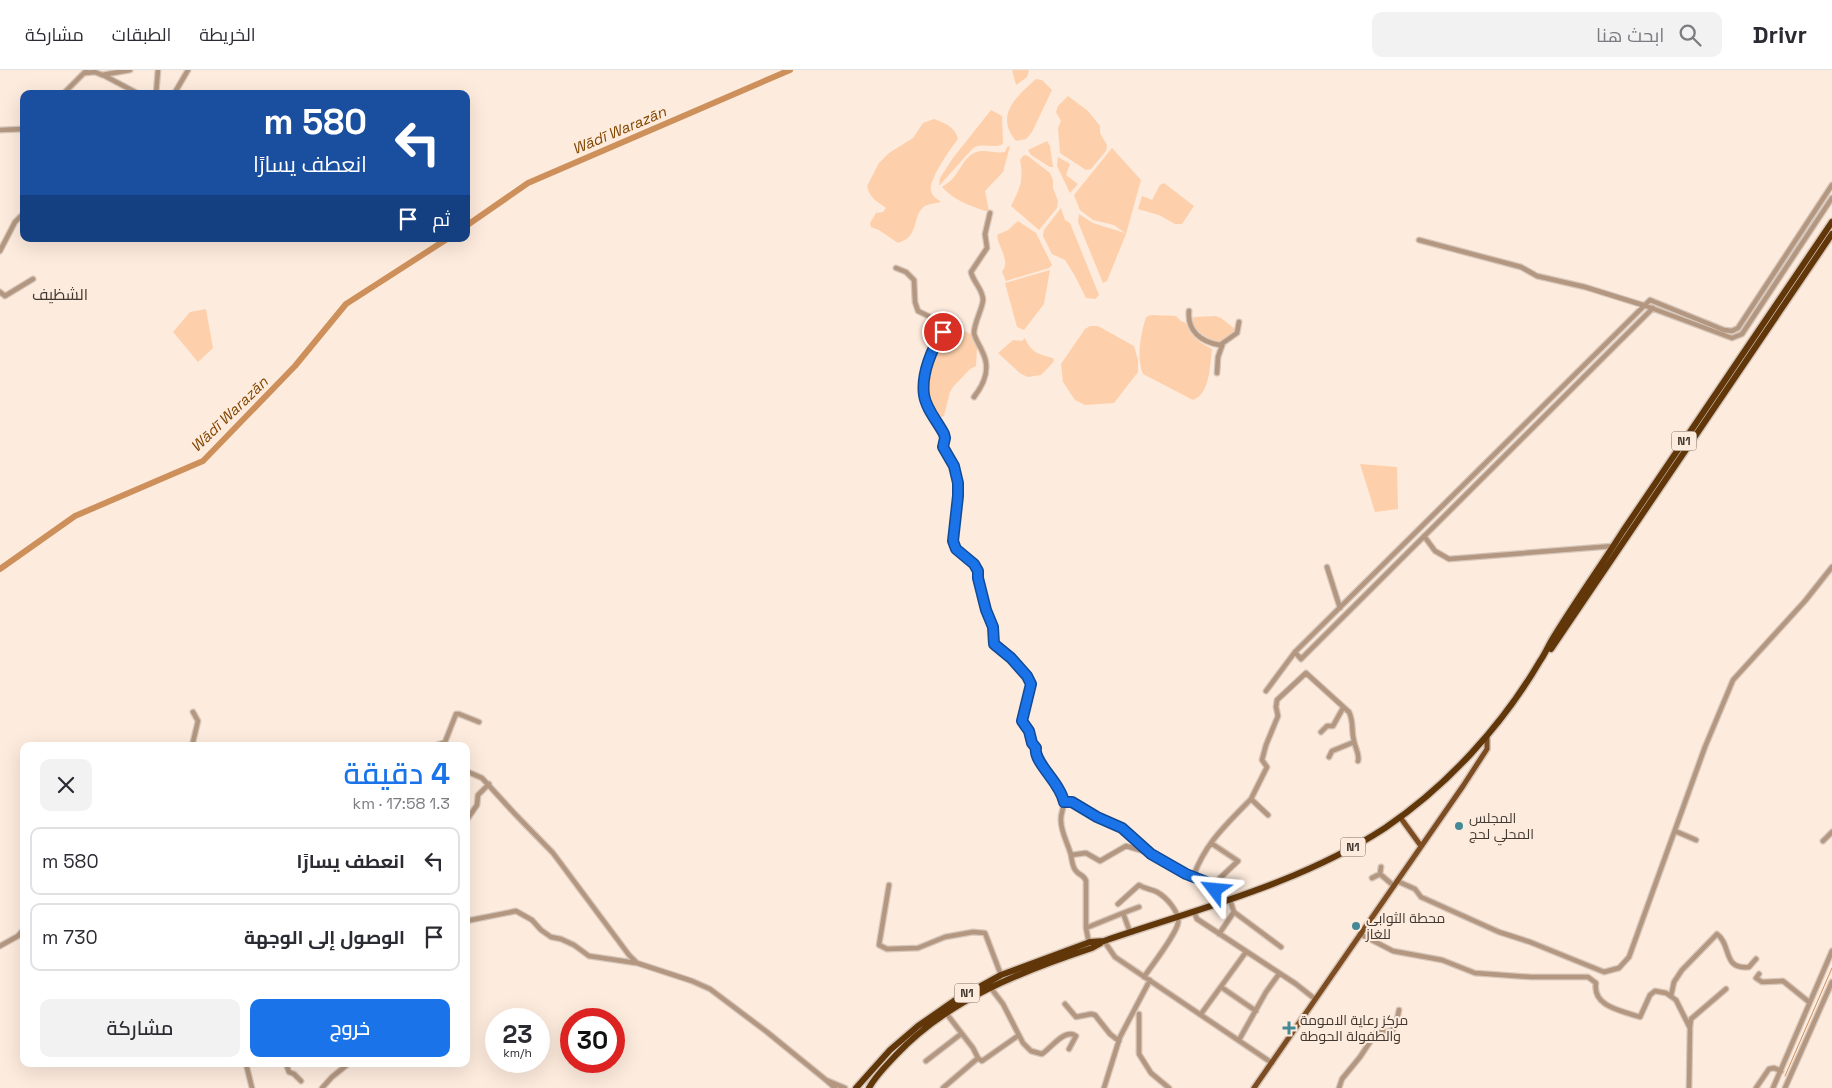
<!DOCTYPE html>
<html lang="ar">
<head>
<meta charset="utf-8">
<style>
	:root { --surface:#fff; --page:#f2f2f3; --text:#2b2b33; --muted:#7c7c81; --line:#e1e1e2; --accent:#1a73e8 }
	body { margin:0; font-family:"Space Grotesk",Cairo,sans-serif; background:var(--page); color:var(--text); direction:rtl; height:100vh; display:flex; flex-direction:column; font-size:19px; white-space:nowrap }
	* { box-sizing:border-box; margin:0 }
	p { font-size:16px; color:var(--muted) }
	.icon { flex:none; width:28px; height:28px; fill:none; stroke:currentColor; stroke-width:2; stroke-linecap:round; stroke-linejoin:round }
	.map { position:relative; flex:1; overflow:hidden; direction:ltr }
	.panel { position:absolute; left:20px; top:672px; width:450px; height:325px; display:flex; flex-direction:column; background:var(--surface); border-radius:10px; box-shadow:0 5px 20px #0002; direction:rtl }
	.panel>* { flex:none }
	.guide { position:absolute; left:20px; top:20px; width:450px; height:152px; border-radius:10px; box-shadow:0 5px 20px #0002; direction:rtl; background:#1a4fa0; color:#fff; overflow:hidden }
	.speed { position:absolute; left:485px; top:938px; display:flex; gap:10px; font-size:25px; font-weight:700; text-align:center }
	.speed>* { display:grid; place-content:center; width:65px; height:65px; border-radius:50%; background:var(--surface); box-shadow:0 5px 20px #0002; line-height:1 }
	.speed small { font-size:12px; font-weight:400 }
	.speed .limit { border:8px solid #d22; background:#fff; color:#111 }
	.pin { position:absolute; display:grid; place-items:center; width:42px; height:42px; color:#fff; margin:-21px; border:2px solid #fff; border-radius:50%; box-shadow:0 1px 5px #0007 }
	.me { position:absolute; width:55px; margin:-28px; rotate:299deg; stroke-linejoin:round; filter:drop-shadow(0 0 4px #0008) }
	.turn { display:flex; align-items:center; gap:18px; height:105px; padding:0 20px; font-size:22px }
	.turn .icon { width:65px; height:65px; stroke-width:2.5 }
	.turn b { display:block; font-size:35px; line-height:42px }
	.then { display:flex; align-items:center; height:48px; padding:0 20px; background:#0003; gap:10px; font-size:19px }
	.round { display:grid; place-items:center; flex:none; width:52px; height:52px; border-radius:10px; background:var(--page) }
	.head { display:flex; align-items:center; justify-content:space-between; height:85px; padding:0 20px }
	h1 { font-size:30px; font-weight:600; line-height:38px; color:var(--accent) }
	.primary-button { display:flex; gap:10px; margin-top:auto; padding:10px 20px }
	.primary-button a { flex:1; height:58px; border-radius:10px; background:var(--accent); color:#fff; font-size:20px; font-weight:600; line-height:58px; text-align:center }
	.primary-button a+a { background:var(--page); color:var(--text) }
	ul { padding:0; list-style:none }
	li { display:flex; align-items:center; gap:15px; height:68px; margin:0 10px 8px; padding:0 10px; border:2px solid var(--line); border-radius:10px }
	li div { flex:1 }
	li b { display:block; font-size:19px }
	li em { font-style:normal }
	header { display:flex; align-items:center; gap:30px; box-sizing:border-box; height:70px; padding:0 25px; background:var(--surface); border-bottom:1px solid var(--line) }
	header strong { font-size:24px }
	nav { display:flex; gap:28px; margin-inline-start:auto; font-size:18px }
	.search { width:350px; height:45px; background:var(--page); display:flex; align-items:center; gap:12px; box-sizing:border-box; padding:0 18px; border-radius:10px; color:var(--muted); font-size:19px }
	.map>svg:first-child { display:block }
	.green { fill:#fdd0ab }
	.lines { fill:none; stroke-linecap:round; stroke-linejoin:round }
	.stream { stroke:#ce905b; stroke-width:1 }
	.river { stroke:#ce905b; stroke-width:6 }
	.minor-casing { stroke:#d7c7bb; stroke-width:7 }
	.major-casing { stroke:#d7c7bb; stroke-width:8 }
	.highway-casing { stroke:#d7c7bb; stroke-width:9 }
	.minor { stroke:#b39780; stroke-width:4.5 }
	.major { stroke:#7d4d21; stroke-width:5 }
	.highway { stroke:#61370a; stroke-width:6 }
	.route-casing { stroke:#114b97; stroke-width:12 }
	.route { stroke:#1a73e8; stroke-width:9 }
	.poi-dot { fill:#448996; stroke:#fdebdd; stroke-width:2 }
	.labels { text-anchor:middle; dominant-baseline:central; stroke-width:4; stroke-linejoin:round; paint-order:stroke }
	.shield { fill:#fdebdd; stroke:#796e65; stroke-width:1 }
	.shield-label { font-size:12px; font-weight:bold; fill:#403831 }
	.poi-label { font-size:14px; fill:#403831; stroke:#fdebdd; text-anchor:start }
	.water-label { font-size:15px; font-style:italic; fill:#804601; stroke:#fdebdd }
	.quarter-label { font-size:16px; fill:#403831; stroke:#fdebdd }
</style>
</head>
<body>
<header>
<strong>Drivr</strong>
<div class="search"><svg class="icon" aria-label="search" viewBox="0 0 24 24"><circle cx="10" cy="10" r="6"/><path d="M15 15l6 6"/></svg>ابحث هنا</div>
<nav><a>الخريطة</a><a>الطبقات</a><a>مشاركة</a></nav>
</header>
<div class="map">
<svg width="1832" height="1018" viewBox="0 0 1832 1018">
	<rect width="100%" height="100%" fill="#fdebdd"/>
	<!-- green -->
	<path class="green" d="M 1012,0 L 1029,0 L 1027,7 L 1016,15 Z
		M 1036,9 L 1042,10 L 1052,20 L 1032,62 L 1026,69 L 1016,71 C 994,45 1017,26 1036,9 Z
		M 1068,26 L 1088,41 L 1100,56 L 1100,63 L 1107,75 L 1106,81 L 1091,99 L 1086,100 L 1060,83 L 1058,58 L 1061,51 L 1056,42 L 1058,36 Z
		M 991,40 L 1002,46 L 1003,74 C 994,79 984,73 975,77 C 972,78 945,110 939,116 L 940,108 L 953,88 Z
		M 934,49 C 946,54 954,56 958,69 C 951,78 928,110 931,121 C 932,126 937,129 941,132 C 936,133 929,134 925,136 C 911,145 921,166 898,173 L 879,160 L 871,157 L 870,153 L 876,143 L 883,142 L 886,138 C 877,131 870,129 867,116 L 879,93 L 889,83 L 913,68 L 923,53 Z
		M 1047,71 L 1050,76 L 1053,97 L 1050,97 L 1031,85 L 1028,80 Z
		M 1010,76 L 1003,102 L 985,121 L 989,141 L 985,141 C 968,135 954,130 942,117 C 946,114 951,111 954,107 C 960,100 965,87 974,83 C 983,78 995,84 1005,82 L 1007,77 Z
		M 1112,78 L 1141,110 L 1126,164 L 1107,211 L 1103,213 L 1078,152 L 1079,144 L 1093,153 L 1125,163 L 1114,155 L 1093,150 L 1080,140 L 1074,125 Z
		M 1024,85 L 1028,86 L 1050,103 L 1053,110 L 1053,118 L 1058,131 L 1057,138 L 1039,160 L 1011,136 C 1020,118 1024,111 1020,90 Z
		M 1058,87 L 1070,94 L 1066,105 L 1078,114 L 1070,123 L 1057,96 Z
		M 1164,113 L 1194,136 L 1182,154 L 1175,154 L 1159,145 L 1138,139 L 1142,126 L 1152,130 L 1160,115 Z
		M 1061,138 L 1065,150 L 1070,153 L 1099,225 L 1095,229 L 1086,228 L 1075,206 L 1065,190 L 1052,184 L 1043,166 L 1044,160 Z
		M 1018,151 L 1036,163 L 1052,195 L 1049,198 L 1006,211 L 1002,202 C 1011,191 998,177 997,165 L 1008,160 Z
		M 1050,200 L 1044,234 L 1024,260 L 1017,257 L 1005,213 Z
		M 206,239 L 213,278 L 198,292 L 173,262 L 190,242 Z
		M 1151,245 L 1176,246 L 1181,251 L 1186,253 C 1192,268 1198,271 1212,279 C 1210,295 1210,324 1193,330 L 1143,304 C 1136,287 1141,263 1146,247 Z
		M 1216,246 L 1221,248 L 1235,259 L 1236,262 L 1220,272 C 1208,269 1197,264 1192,251 L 1194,247 Z
		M 1090,256 L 1098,256 L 1134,276 L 1138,290 L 1138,302 L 1114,333 L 1085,335 L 1075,330 L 1063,312 L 1061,294 L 1085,259 Z
		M 948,257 C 957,258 966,261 974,266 L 977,278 L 976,296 L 970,299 L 953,317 L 950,322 L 944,346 L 942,347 C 912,328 934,279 948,257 Z
		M 1025,268 C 1030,282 1040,285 1053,288 L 1054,291 C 1051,295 1044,302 1041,305 L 1028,307 L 1021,304 L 998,283 L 1013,270 L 1022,271 Z
		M 1360,394 L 1397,397 L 1398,439 L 1375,442 Z"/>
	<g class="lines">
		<!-- stream -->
		<path class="stream" d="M 1785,1006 L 1832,898"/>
		<!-- river -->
		<path class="river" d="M 466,156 L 528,113 L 790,0
			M 0,499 L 75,446 L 203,391 L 295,296 L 346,234 L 447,169"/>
		<!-- minor casing -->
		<g class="minor-casing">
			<path id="minor" d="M 85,3 L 95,2 L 102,5 L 130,0
				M 103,5 L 139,24
				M 63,24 L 86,1
				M 156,24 L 158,0
				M 174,24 L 188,0
				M 0,60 L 24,59
				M 1419,170 L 1521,197 L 1537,206 L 1585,217 L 1646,236 L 1732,268 L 1742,264 L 1832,128
				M 0,181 L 15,152 L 24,143
				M 896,198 L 906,202 L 914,210 L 915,232 L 918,241 C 927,246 941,250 943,261 C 932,278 921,304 924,325 C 926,339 938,352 944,364 L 945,368 L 943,377 L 954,396 L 958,413 L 958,425 L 953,471 L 956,479 L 974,494 L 978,501 L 978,508 L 986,540 L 993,557 L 994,574 L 1011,588 L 1027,606 L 1031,614 L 1022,651 L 1029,661 L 1032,673 L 1036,678 C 1032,693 1057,709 1062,724 C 1067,737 1060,740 1061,751 C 1061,762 1068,774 1071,785
				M 0,222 L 5,226 L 33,209
				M 1189,241 C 1187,261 1201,272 1220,275 L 1237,263 L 1239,252
				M 1217,303 L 1218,287 L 1223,273
				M 974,327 C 985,313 991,298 982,281 C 980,276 975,269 974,263 C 974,253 983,237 983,230 C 983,219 973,212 971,202 L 987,178 L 985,164 L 990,143
				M 1424,466 L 1435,481 L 1449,489 L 1613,476
				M 1327,497 L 1340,538
				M 1295,582 L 1301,589 L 1653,238
				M 1266,621 L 1295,582 L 1650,230 L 1724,260 L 1732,261 L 1738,258 L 1832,115
				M 1321,662 L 1327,656 L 1333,656 L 1343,638
				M 192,676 L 198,651 L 193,642
				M 434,676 L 445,672 L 456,644 L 459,644 L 479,652
				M 1329,687 L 1332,681 L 1354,672
				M 466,701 L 482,708 L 515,744 L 553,783 L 629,885 L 637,893 L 692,911 L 710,919 L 767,962 L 826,1010
				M 1251,729 L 1267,697 L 1262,690 L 1266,675 L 1278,646 L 1276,637 L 1277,630 L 1306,603 L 1349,642 C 1354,652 1351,660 1354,671 C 1355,678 1360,684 1358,691
				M 1064,732 L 1073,732 L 1097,747 L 1122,758 L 1150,783
				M 466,751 L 477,735 L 478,725 L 489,714
				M 1675,761 L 1696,770
				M 1823,771 L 1832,762
				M 1211,773 L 1238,791 L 1220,808 L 1215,819
				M 1381,797 L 1380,804 L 1394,816
				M 1193,807 C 1206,772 1226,755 1251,729 L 1268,745
				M 1372,808 L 1380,804
				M 1397,811 L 1415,819 L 1421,827 L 1499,862 L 1530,872 L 1604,902 L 1619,898 L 1629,887 L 1705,677 L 1733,610 L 1805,531 L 1832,497
				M 889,815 L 879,875 L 887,879 L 918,878 L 945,867 L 973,862 L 985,863 L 1001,905
				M 1230,830 L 1234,842 L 1281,877
				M 1118,834 L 1139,815 C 1145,819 1151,819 1157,822 C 1166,827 1180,842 1178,853 C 1176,865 1152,895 1144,907
				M 1194,842 L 1197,849 L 1296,914 L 1315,929
				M 466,851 L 516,841 L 532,850 L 541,860 L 551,867 L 561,869 L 574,875 L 589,886 L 636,893
				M 1086,858 L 1123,843
				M 1130,862 L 1123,843 L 1139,837
				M 1219,864 L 1234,842
				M 1360,864 L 1393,881 L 1442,890 L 1475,903 L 1531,907 L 1588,907 L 1596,913 C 1592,937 1623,941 1640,947 L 1650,925 L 1655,921 L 1666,923 L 1676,930 L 1690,958 L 1689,1018
				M 1104,871 L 1115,887 L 1272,993
				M 1089,873 L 1086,858 L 1086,811 C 1084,805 1081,806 1077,802 C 1072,798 1072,790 1071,785 L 1086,783 L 1100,791 L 1126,776 L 1153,784 L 1186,804 L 1209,813 L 1215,819 L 1218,834
				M 0,876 L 18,866 L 24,859
				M 1759,904 L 1756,908 L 1762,912 L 1783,911 L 1809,932
				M 990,917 L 1003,934 L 1023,973 L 1031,981 L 1042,984 C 1052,977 1065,958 1076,966 L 1069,979
				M 1221,917 L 1256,941
				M 1671,926 L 1674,912 L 1682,900 L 1717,864 C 1732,875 1722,900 1749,897 L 1756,889
				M 1065,934 L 1076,947 L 1091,944 L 1095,945 L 1110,964 L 1119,971
				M 946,943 L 973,978 L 978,988
				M 1139,944 L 1139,984 L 1151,1003 L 1169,1018
				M 1201,944 L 1246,882
				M 1690,957 L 1691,949 L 1726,919
				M 1239,970 L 1266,922 L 1279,904
				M 926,991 L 961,964
				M 246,994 L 252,1018
				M 286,994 L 289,1002 L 294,1004 L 301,1011
				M 322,1018 L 332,1007 L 348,994
				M 835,1018 L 826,1010 L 845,1018
				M 943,1018 L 978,988 L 982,991 L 1019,965
				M 1104,1018 L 1120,967 L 1150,910
				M 1339,1018 L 1342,1009 L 1360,987 L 1376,963 L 1392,961 L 1397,950 L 1399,940
				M 1756,1018 L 1769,999 L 1774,998 L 1781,1001
				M 1773,1018 L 1832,881
				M 1785,1018 L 1832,912"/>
		</g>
		<!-- major casing -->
		<g class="major-casing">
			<path id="major" d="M 1400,747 L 1421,776
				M 1254,1018 L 1463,716 L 1487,679 L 1487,666"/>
		</g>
		<!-- highway casing -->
		<g class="highway-casing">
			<path id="highway" d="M 1551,579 L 1832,164
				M 856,1018 L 890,980 L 918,956 L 954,931 L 1001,905 L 1090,872 L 1104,871 C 1200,838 1299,814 1385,758 C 1447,716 1502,656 1540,591 C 1545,584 1548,576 1553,568 C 1575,532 1600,497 1623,461 C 1692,358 1763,255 1832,152
				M 869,1018 C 876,1005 886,996 896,985 C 949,929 1020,902 1092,878 L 1101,873"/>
		</g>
		<!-- minor -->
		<use href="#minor" class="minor"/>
		<!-- major -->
		<use href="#major" class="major"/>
		<!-- highway -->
		<use href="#highway" class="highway"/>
	</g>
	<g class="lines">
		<!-- route casing -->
		<g class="route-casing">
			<path id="route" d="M 943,262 C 932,278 921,304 924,325 C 926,339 938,352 944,364 L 945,368 L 943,377 L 954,396 L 958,413 L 958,426 L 953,471 L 956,479 L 974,494 L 978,501 L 978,508 L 986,540 L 993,557 L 994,574 L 1011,588 L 1027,606 L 1031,614 L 1022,651 L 1029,661 L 1032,673 L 1036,678 C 1033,692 1060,712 1064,732 L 1072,732 L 1097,747 L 1122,758 L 1151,784 L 1186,804 L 1209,813 L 1215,820"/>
		</g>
		<!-- route -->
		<use href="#route" class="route"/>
	</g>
	<!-- markers -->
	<g class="poi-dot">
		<circle cx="1459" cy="756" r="5"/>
		<circle cx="1356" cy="856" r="5"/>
		<path d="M1286.5 950.5h5v5h5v5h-5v5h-5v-5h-5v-5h5z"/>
	</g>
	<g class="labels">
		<!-- shield labels -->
		<g class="shield">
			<rect x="1671.5" y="361.5" width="25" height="19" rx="4"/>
			<rect x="1340.5" y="767.5" width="25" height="19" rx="4"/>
			<rect x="954.5" y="913.5" width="25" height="19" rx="4"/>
		</g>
		<g class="shield-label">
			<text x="1684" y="371">N1</text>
			<text x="1353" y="777">N1</text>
			<text x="967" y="923">N1</text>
		</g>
		<!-- poi labels -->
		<g class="poi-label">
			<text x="1469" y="748">المجلس<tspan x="1469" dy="16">المحلي لحج</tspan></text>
			<text x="1366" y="848">محطة الثوابي<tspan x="1366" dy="16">للغاز</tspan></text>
			<text x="1300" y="950">مركز رعاية الامومة<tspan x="1300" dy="16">والطفولة الحوطة</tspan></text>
		</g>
		<!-- water labels -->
		<g class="water-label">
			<text transform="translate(619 60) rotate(-23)">Wādī Warazān</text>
			<text transform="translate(229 344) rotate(-44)">Wādī Warazān</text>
		</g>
		<!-- quarter labels -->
		<g class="quarter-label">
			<text x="60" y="224">الشظيف</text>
		</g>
	</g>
</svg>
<div class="speed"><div>23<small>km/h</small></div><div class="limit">30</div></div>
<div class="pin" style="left:943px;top:262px;background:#d93025"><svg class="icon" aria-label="arrive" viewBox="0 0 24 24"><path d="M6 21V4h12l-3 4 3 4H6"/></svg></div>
<svg class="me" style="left:1215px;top:820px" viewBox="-20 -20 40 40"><path d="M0-17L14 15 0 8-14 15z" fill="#1a73e8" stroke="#fff" stroke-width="4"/></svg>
<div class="guide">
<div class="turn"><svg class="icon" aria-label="left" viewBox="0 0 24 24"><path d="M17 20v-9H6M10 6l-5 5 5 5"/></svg><div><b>580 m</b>انعطف يسارًا</div></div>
<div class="then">ثم<svg class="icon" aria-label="arrive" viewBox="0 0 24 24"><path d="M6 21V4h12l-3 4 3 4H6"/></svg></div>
</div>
<section class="panel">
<div class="head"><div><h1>4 دقيقة</h1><p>1.3 km · 17:58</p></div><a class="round"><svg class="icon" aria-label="close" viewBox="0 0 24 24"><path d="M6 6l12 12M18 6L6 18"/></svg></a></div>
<ul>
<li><svg class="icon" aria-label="left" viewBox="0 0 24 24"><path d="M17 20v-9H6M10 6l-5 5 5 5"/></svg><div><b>انعطف يسارًا</b></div><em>580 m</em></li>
<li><svg class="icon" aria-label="arrive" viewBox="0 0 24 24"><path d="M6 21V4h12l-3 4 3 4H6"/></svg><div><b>الوصول إلى الوجهة</b></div><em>730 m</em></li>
</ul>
<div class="primary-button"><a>خروج</a><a>مشاركة</a></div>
</section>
</div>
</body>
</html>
